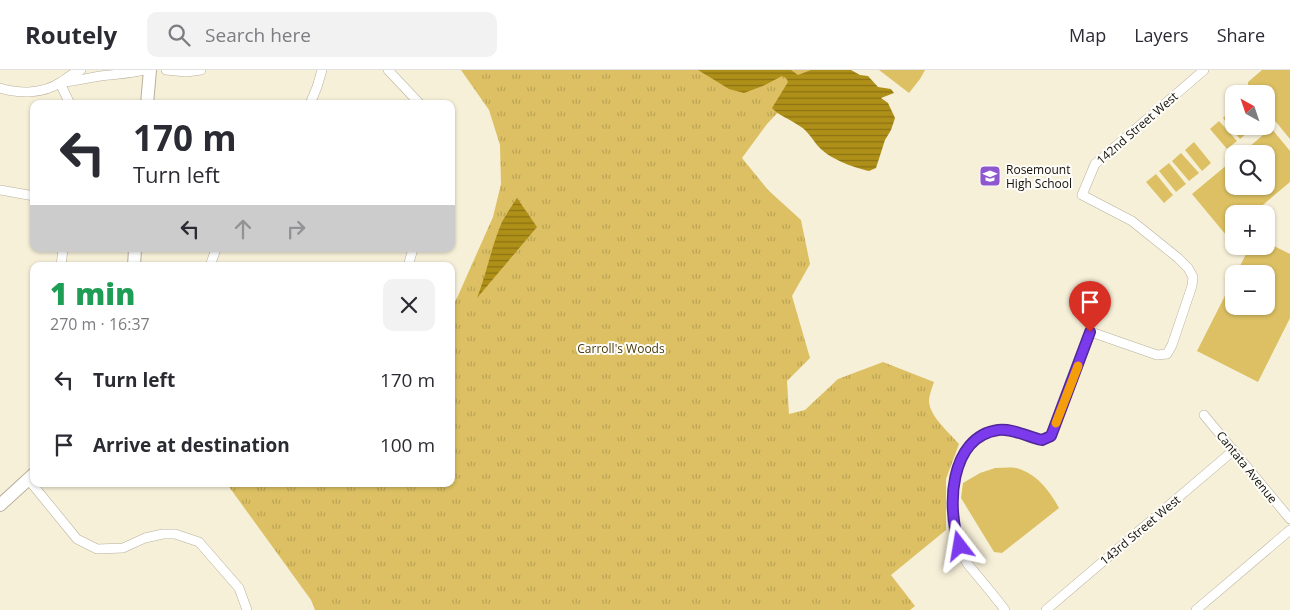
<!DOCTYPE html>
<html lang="en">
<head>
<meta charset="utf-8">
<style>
	:root { --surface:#fff; --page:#f2f2f3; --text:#2b2b33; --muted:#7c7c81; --line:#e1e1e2 }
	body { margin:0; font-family:"Open Sans",sans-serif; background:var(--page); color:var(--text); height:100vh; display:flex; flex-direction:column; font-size:19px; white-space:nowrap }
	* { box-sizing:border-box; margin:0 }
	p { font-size:16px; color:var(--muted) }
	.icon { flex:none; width:28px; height:28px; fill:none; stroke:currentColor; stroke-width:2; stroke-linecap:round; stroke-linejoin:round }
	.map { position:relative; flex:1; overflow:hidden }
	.details { position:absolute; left:30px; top:192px; width:425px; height:225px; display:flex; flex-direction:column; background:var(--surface); border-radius:10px; box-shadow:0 1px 4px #0004 }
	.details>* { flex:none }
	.hud { position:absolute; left:30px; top:30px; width:425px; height:152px; border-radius:10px; box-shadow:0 1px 4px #0004; background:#fff; color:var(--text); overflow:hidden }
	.needle { width:32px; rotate:320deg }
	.buttons { position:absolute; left:1225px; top:15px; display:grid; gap:10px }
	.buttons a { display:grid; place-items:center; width:50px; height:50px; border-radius:10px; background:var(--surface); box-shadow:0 1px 4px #0004; font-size:25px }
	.pin { position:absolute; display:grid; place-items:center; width:42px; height:42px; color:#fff; margin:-51px -21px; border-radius:50% 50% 50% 0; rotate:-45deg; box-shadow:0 0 5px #0007 }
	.pin .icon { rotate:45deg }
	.me { position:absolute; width:55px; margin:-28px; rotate:346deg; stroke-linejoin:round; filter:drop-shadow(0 0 4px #0008) }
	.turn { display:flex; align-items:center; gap:18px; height:105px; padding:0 20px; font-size:22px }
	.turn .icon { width:65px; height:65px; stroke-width:2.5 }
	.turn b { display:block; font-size:35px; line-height:42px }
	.lanes { display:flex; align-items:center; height:48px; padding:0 20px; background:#0003; justify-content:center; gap:25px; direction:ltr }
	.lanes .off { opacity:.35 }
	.round { display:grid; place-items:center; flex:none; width:52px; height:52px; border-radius:10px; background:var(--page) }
	.summary { display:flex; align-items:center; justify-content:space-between; height:85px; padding:0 20px }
	h1 { font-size:30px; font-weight:800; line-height:38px; color:#1e9e55 }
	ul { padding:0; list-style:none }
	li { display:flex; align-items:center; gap:15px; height:65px; padding:0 20px }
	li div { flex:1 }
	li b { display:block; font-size:19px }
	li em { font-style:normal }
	header { display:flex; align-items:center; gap:30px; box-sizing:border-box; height:70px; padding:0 25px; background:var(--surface); border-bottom:1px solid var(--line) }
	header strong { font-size:24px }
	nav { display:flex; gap:28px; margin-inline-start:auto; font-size:18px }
	.search { width:350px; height:45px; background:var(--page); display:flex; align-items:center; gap:12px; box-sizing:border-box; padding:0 18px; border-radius:10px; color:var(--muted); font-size:19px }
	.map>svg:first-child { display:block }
	.park { fill:url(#park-tufts) }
	.pitch { fill:#dcc063 }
	.water { fill:url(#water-rules) }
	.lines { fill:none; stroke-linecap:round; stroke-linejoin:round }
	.street-casing { stroke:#b7b09a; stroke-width:10 }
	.secondary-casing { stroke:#b7b09a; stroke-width:14 }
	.street { stroke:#fff; stroke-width:9 }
	.secondary { stroke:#fff; stroke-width:12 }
	.route-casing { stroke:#51269a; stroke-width:12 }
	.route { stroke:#7c3aed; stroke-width:9 }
	.slow { stroke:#f59e0b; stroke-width:9 }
	.labels { text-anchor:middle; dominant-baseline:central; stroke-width:4; stroke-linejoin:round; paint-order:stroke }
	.street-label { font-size:12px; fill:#131109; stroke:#fffdf9 }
	.poi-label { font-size:12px; fill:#131109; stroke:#fffdf9; text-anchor:start }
	.park-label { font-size:12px; fill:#46390b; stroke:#fffdf9 }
</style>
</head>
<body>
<header>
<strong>Routely</strong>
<div class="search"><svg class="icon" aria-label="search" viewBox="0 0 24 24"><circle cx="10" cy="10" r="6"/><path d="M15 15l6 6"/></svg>Search here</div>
<nav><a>Map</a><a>Layers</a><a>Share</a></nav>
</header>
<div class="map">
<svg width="1290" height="540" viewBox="0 0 1290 540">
	<defs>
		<pattern id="park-tufts" width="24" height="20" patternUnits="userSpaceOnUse" patternTransform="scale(1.25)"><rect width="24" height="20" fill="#dcc063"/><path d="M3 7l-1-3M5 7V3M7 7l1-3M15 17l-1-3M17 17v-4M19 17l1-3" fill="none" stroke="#bca455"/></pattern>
		<pattern id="water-rules" width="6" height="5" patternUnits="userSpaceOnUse" patternTransform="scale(1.25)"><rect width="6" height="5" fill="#ae8f17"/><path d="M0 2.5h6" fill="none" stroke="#8c7313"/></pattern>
	</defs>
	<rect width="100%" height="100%" fill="#f7f0d9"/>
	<!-- park -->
	<path class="park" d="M 461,0 L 818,0 L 767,54 L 742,88 L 768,120 L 801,150 L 810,194 L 792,226 L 810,288 L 787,311 L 789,344 L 805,340 L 838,309 L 883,292 L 934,312 C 932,318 929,325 929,332 C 931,348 949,362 959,374 L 946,409 L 946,460 L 891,505 L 915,536 L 910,540 L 315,540 L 311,530 L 227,414 L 451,414 L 451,238 L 457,228 L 493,147 L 501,114 L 500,75 L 489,40 Z"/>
	<!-- pitch -->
	<path class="pitch" d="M 879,0 L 925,0 L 920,9 L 909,23 Z
		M 1262,0 L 1290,0 L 1290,69 L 1266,40 L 1266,24 L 1253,24 L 1248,18 L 1248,12 Z
		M 1232,40 L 1234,42 L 1234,56 L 1246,56 L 1249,61 L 1240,69 L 1223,48 Z
		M 1219,51 L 1237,71 L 1227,79 L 1210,59 Z
		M 1271,58 L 1290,81 L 1290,112 L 1252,144 L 1234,144 L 1234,159 L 1226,165 L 1192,124 L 1234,89 L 1234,116 L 1266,116 L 1266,84 L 1241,84 Z
		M 1194,72 L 1211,93 L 1202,101 L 1185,80 Z
		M 1181,83 L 1199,103 L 1189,111 L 1172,91 Z
		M 1169,93 L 1186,114 L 1176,122 L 1159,101 Z
		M 1156,104 L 1173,125 L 1164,133 L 1146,112 Z
		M 1266,172 L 1290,184 L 1290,248 L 1258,312 L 1197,281 L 1234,208 L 1234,236 L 1266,236 L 1266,204 L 1236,204 L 1250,176 L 1266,176 Z
		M 995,398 C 1002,398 1009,397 1016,398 C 1036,403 1050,421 1059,438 L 1002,483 L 994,482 L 961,428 L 963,413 L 980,403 Z"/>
	<!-- water -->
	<path class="water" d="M 698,0 L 791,0 L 798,5 L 811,0 L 851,0 L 860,5 L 868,6 L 878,17 L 891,19 L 894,23 L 881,28 L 888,33 L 895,48 L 891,60 L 885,70 L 876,98 L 869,101 C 852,97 829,89 817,75 C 811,67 807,60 798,55 C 790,49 779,46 772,38 L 788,12 L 786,8 L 782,6 L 765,15 L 744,23 L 729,19 Z
		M 517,128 L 537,157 L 477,228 C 487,203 491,177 502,152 C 506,144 512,136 517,128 Z"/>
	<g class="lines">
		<!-- street casing -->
		<g class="street-casing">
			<path id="street" d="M 166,0 L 186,2 L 201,0
				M 388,0 L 420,34
				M 61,12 C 75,12 87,8 100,6 C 115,4 130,4 145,0
				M 60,13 L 70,34
				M 0,18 C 20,24 43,24 61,12 C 68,7 73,3 81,0
				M 310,34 L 317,17 L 322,0
				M 0,120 L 34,126
				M 61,196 L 63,179
				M 210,196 L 216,179
				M 408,196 L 413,179
				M 1204,345 L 1290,449
				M 28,409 L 77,469 L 97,479 L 123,478 L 145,468 L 163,464 L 175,464 L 199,472 L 239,518 L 247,540
				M 1005,540 C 996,528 986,516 976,504 C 973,500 967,495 965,489 C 960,481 956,470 954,461 C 947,426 955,365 998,360 C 1013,358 1028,367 1042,370 L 1051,366 L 1091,262 L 1157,285 L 1167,284 L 1172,275 L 1192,216 L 1193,207 L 1188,198 L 1178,188 L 1132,151 L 1082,125 L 1095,94 L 1204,0
				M 1046,540 L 1234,380
				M 1196,540 L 1290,460"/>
		</g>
		<!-- secondary casing -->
		<g class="secondary-casing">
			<path id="secondary" d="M 147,34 L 150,0
				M 134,196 L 135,179
				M 0,435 L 34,404"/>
		</g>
		<!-- street -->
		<use href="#street" class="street"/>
		<!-- secondary -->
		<use href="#secondary" class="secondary"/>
	</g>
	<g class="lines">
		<!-- route casing -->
		<g class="route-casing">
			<path id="route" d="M 960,476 C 946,439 949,367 998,360 C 1012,358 1028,367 1042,370 L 1051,366 L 1090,262"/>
		</g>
		<!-- route -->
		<use href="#route" class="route"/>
		<!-- slow -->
		<path class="slow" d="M 1056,353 L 1078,296"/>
	</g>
	<!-- icons -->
	<defs>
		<g id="school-square" transform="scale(1.125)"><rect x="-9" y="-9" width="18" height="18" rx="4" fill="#8f57cf" stroke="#fffdf9"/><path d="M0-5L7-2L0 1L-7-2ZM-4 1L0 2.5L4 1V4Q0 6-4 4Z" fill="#fff"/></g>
	</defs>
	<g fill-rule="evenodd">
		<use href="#school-square" x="990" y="106"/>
	</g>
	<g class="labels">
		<!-- street labels -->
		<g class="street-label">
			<text transform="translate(1137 58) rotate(-41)">142nd Street West</text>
			<text transform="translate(1247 397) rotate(51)">Cantata Avenue</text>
			<text transform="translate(1140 460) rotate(-40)">143rd Street West</text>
		</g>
		<!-- poi labels -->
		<g class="poi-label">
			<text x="1006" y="99">Rosemount<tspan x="1006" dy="14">High School</tspan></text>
		</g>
		<!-- park labels -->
		<g class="park-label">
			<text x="621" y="278">Carroll's Woods</text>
		</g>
	</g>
</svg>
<div class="buttons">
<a><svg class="needle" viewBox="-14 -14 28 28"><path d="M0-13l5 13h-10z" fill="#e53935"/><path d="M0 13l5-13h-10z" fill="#7c7c81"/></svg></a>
<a><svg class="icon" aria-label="search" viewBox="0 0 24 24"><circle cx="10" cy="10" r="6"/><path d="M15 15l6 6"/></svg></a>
<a>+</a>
<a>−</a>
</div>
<div class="pin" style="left:1090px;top:262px;background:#d93025"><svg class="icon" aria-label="arrive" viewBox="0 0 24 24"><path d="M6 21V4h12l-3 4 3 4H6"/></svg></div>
<svg class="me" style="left:960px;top:476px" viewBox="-20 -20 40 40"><path d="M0-17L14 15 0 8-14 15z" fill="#7c3aed" stroke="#fff" stroke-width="4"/></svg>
<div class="hud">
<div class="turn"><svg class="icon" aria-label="left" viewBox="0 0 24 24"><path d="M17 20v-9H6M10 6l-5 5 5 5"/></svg><div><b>170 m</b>Turn left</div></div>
<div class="lanes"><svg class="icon" aria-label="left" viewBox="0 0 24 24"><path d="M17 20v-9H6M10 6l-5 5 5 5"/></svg><svg class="icon off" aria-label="ahead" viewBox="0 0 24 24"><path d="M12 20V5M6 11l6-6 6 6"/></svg><svg class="icon off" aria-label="right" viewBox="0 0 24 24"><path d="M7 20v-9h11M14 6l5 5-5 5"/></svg></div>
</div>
<section class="details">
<div class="summary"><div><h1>1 min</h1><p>270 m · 16:37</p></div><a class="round"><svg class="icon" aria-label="close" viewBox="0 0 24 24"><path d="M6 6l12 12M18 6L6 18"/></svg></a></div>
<ul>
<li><svg class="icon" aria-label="left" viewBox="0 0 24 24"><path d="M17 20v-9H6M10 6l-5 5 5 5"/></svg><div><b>Turn left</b></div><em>170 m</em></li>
<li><svg class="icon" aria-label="arrive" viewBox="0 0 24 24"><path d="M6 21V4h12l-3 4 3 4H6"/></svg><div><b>Arrive at destination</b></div><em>100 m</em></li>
</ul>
</section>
</div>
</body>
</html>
